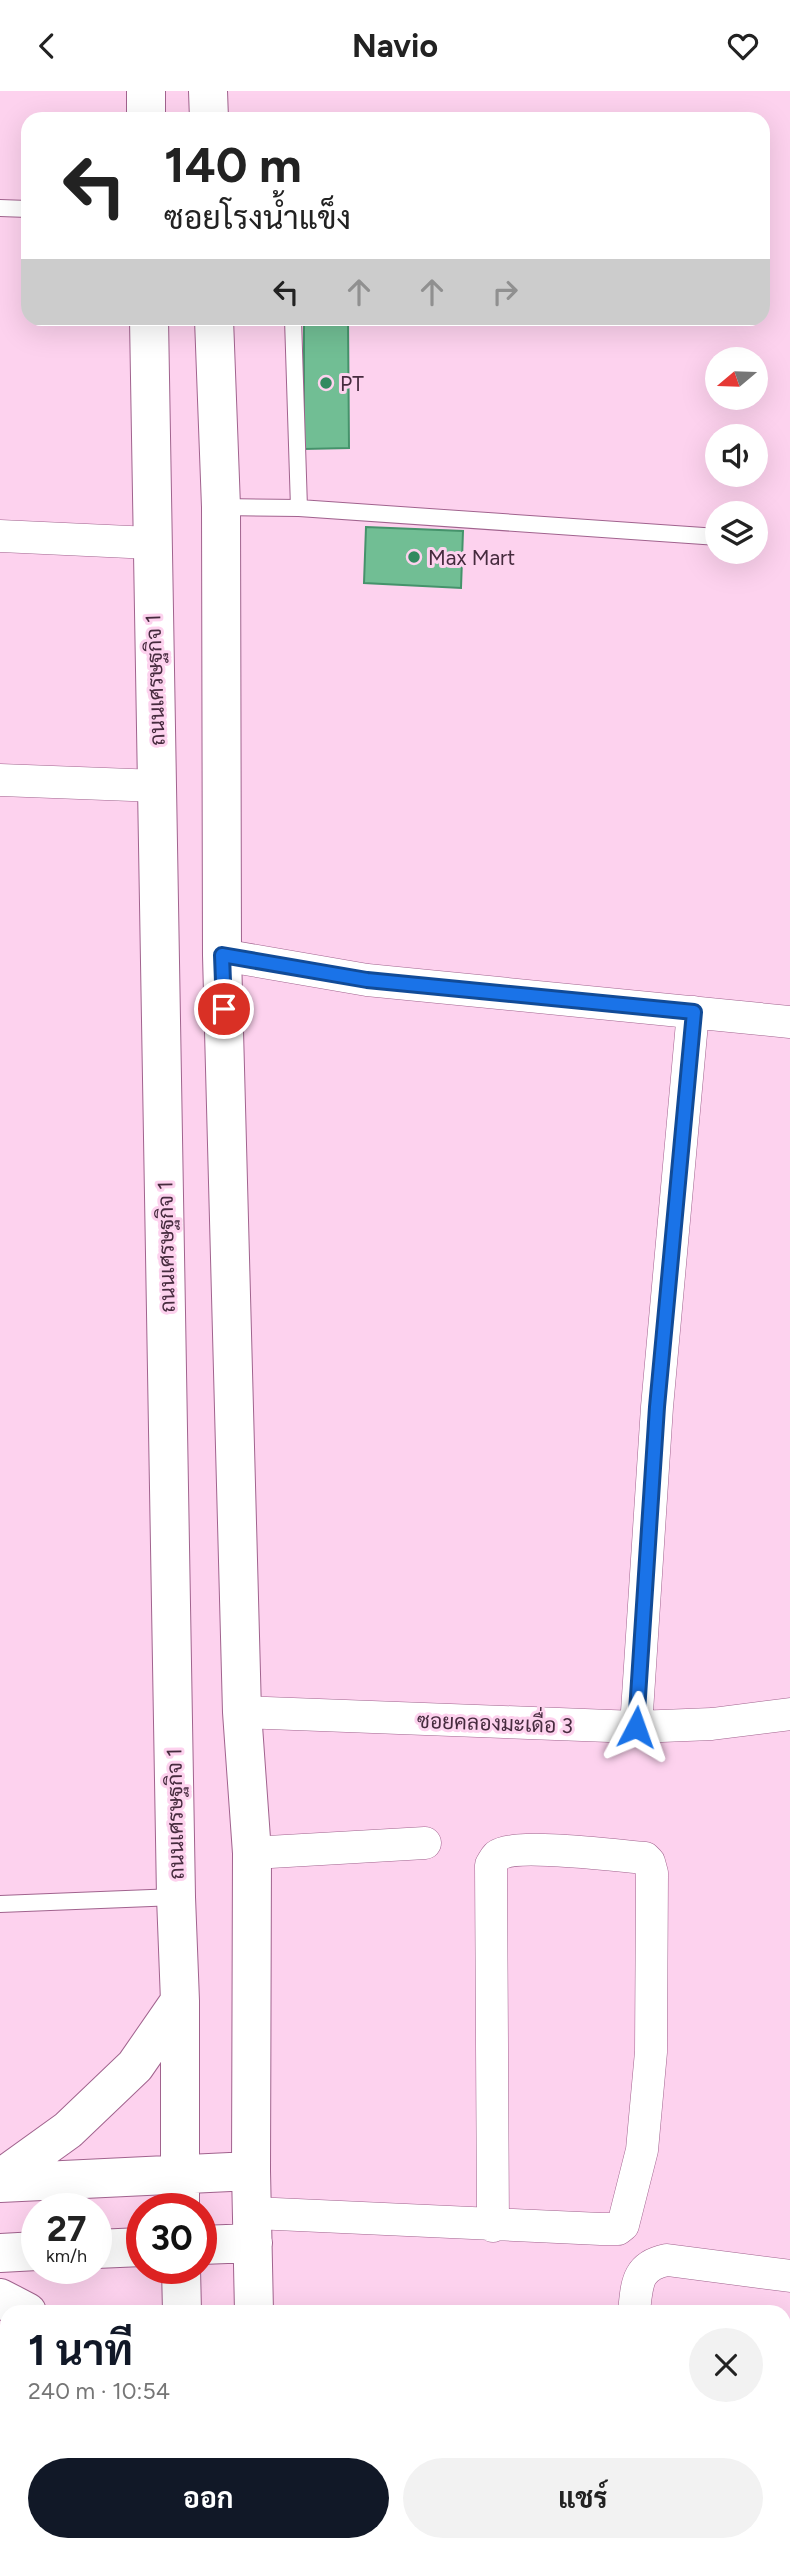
<!DOCTYPE html>
<html lang="th">
<head>
<meta charset="utf-8">
<style>
	:root { --surface:#fff; --page:#f2f2f2; --text:#222; --muted:#767676; --accent:#111827 }
	body { margin:0; font-family:Figtree,Sarabun,sans-serif; background:var(--page); color:var(--text); height:100vh; display:flex; flex-direction:column; font-size:26px; white-space:nowrap }
	* { box-sizing:border-box; margin:0 }
	p { font-size:23px; color:var(--muted) }
	.icon { flex:none; width:38px; height:38px; fill:none; stroke:currentColor; stroke-width:2; stroke-linecap:round; stroke-linejoin:round }
	.map { position:relative; flex:1; overflow:hidden }
	.panel { position:absolute; left:0px; top:2214px; width:791px; height:247px; display:flex; flex-direction:column; background:var(--surface); border-radius:21px 21px 0 0; box-shadow:0 7px 28px #0002 }
	.panel>* { flex:none }
	.top-card { position:absolute; left:21px; top:21px; width:749px; height:214px; border-radius:21px; box-shadow:0 7px 28px #0002; background:#fff; color:var(--text); overflow:hidden }
	.needle { width:46px; rotate:251deg }
	.tools { position:absolute; left:705px; top:256px; display:grid; gap:14px }
	.tools a { display:grid; place-items:center; width:63px; height:63px; border-radius:50%; background:var(--surface); box-shadow:0 7px 28px #0002; font-size:35px }
	.speed { position:absolute; left:21px; top:2102px; display:flex; gap:14px; font-size:35px; font-weight:700; text-align:center }
	.speed>* { display:grid; place-content:center; width:91px; height:91px; border-radius:50%; background:var(--surface); box-shadow:0 7px 28px #0002; line-height:1 }
	.speed small { font-size:18px; font-weight:400 }
	.speed .limit { border:10px solid #d22; background:#fff; color:#111 }
	.pin { position:absolute; display:grid; place-items:center; width:60px; height:60px; color:#fff; margin:-30px; border:4px solid #fff; border-radius:50%; box-shadow:0 2px 7px #0007 }
	.me { position:absolute; width:77px; margin:-38px; rotate:4deg; stroke-linejoin:round; filter:drop-shadow(0 0 5px #0008) }
	.turn { display:flex; align-items:center; gap:24px; height:147px; padding:0 28px; font-size:32px }
	.turn .icon { width:91px; height:91px; stroke-width:2.5 }
	.turn b { display:block; font-size:49px; line-height:60px }
	.lanes { display:flex; align-items:center; height:66px; padding:0 28px; background:#0003; justify-content:center; gap:35px; direction:ltr }
	.lanes .off { opacity:.35 }
	.round { display:grid; place-items:center; flex:none; width:74px; height:74px; border-radius:37px; background:var(--page) }
	.overview { display:flex; align-items:center; justify-content:space-between; height:119px; padding:0 28px }
	h1 { font-size:42px; font-weight:700; line-height:52px; color:var(--accent) }
	.action { display:flex; gap:14px; margin-top:auto; padding:14px 28px }
	.action a { flex:1; height:80px; border-radius:42px; background:var(--accent); color:#fff; font-size:28px; font-weight:700; line-height:80px; text-align:center }
	.action a+a { background:var(--page); color:var(--text) }
	header { display:flex; justify-content:space-between; align-items:center; height:91px; padding:0 28px; background:var(--surface); font-size:32px; font-weight:700 }
	.map>svg:first-child { display:block }
	.building { fill:#71be94; stroke:#45936b; stroke-width:2 }
	.lines { fill:none; stroke-linecap:round; stroke-linejoin:round }
	.service-casing { stroke:#a1638e; stroke-width:18 }
	.minor-casing { stroke:#a1638e; stroke-width:33 }
	.secondary-casing { stroke:#a1638e; stroke-width:40 }
	.service { stroke:#fff; stroke-width:16 }
	.minor { stroke:#fff; stroke-width:32 }
	.secondary { stroke:#fff; stroke-width:38 }
	.route-casing { stroke:#114b97; stroke-width:18 }
	.route { stroke:#1a73e8; stroke-width:12 }
	.poi-dot { fill:#328a60; stroke:#fdd2ee; stroke-width:2.5 }
	.labels { text-anchor:middle; dominant-baseline:central; stroke-width:6; stroke-linejoin:round; paint-order:stroke }
	.poi-label { font-size:21px; fill:#462b3e; stroke:#fdd2ee; text-anchor:start }
	.street-label { font-size:21px; fill:#462b3e; stroke:#fdd2ee }
</style>
</head>
<body>
<header><svg class="icon" aria-label="back" viewBox="0 0 24 24"><path d="M15 5l-7 7 7 7"/></svg>Navio<svg class="icon" aria-label="heart" viewBox="0 0 24 24"><path d="M12 20l-8-8c-3-5 5-10 8-4 3-6 11-1 8 4z"/></svg></header>
<div class="map">
<svg width="790" height="2459" viewBox="0 0 790 2459">
	<rect width="100%" height="100%" fill="#fdd2ee"/>
	<!-- building -->
	<path class="building" d="M 304,228 L 348,228 L 349,357 L 304,358 Z
		M 366,436 L 463,440 L 461,497 L 364,492 Z"/>
	<g class="lines">
		<!-- service casing -->
		<g class="service-casing">
			<path id="service" d="M 0,117 L 28,118
				M 221,416 L 299,417 L 293,228
				M 299,417 L 718,446
				M 0,1813 L 176,1806"/>
		</g>
		<!-- minor casing -->
		<g class="minor-casing">
			<path id="minor" d="M 0,445 L 151,452
				M 0,689 L 158,695
				M 222,864 L 367,889 L 790,931
				M 242,1621 L 636,1636 L 712,1633 L 790,1623
				M 636,1636 L 657,1316 L 693,921
				M 252,1762 L 425,1752
				M 253,2122 L 601,2138 L 618,2138 L 623,2134 L 642,2059 L 651,1961 L 652,1782 L 649,1771 L 645,1767 C 619,1765 515,1751 497,1765 C 494,1768 493,1771 491,1774 L 493,2135
				M 634,2221 C 637,2194 636,2175 667,2169 L 790,2185
				M 784,2417 L 790,2418
				M 601,2459 L 602,2454"/>
		</g>
		<!-- secondary casing -->
		<g class="secondary-casing">
			<path id="secondary" d="M 146,0 L 146,28
				M 208,0 L 209,28
				M 149,228 L 176,1806 L 180,1910 L 180,2118
				M 214,228 L 221,416 L 222,864 L 242,1621 L 252,1762 L 251,2080 L 254,2221
				M 0,2088 L 68,2039 L 135,1975 L 180,1910
				M 0,2092 L 251,2080
				M 201,2154 L 253,2152
				M 96,2158 L 142,2156
				M 0,2162 L 37,2160
				M 181,2177 L 182,2221
				M 0,2207 L 27,2221
				M 187,2454 L 187,2459
				M 257,2454 L 258,2459"/>
		</g>
		<!-- service -->
		<use href="#service" class="service"/>
		<!-- minor -->
		<use href="#minor" class="minor"/>
		<!-- secondary -->
		<use href="#secondary" class="secondary"/>
	</g>
	<g class="lines">
		<!-- route casing -->
		<g class="route-casing">
			<path id="route" d="M 224,918 L 222,864 L 367,889 L 694,921 L 657,1316 L 636,1636"/>
		</g>
		<!-- route -->
		<use href="#route" class="route"/>
	</g>
	<!-- markers -->
	<g class="poi-dot">
		<circle cx="326" cy="292" r="7"/>
		<circle cx="414" cy="466" r="7"/>
	</g>
	<g class="labels">
		<!-- poi labels -->
		<g class="poi-label">
			<text x="340" y="292">PT</text>
			<text x="428" y="466">Max Mart</text>
		</g>
		<!-- street labels -->
		<g class="street-label">
			<text transform="translate(155 589) rotate(-92)">ถนนเศรษฐกิจ 1</text>
			<text transform="translate(166 1156) rotate(-91)">ถนนเศรษฐกิจ 1</text>
			<text transform="translate(495 1632) rotate(2)">ซอยคลองมะเดื่อ 3</text>
			<text transform="translate(175 1723) rotate(-91)">ถนนเศรษฐกิจ 1</text>
		</g>
	</g>
</svg>
<div class="tools">
<a><svg class="needle" viewBox="-14 -14 28 28"><path d="M0-13l5 13h-10z" fill="#e53935"/><path d="M0 13l5-13h-10z" fill="#767676"/></svg></a>
<a><svg class="icon" aria-label="sound" viewBox="0 0 24 24"><path d="M4 9h4l5-4v14l-5-4H4zM17 9q2 3 0 6"/></svg></a>
<a><svg class="icon" aria-label="layers" viewBox="0 0 24 24"><path d="M12 4l9 5-9 5-9-5zM3 14l9 5 9-5"/></svg></a>
</div>
<div class="speed"><div>27<small>km/h</small></div><div class="limit">30</div></div>
<div class="pin" style="left:224px;top:918px;background:#d93025"><svg class="icon" aria-label="arrive" viewBox="0 0 24 24"><path d="M6 21V4h12l-3 4 3 4H6"/></svg></div>
<svg class="me" style="left:636px;top:1636px" viewBox="-20 -20 40 40"><path d="M0-17L14 15 0 8-14 15z" fill="#1a73e8" stroke="#fff" stroke-width="4"/></svg>
<div class="top-card">
<div class="turn"><svg class="icon" aria-label="left" viewBox="0 0 24 24"><path d="M17 20v-9H6M10 6l-5 5 5 5"/></svg><div><b>140 m</b>ซอยโรงน้ำแข็ง</div></div>
<div class="lanes"><svg class="icon" aria-label="left" viewBox="0 0 24 24"><path d="M17 20v-9H6M10 6l-5 5 5 5"/></svg><svg class="icon off" aria-label="ahead" viewBox="0 0 24 24"><path d="M12 20V5M6 11l6-6 6 6"/></svg><svg class="icon off" aria-label="ahead" viewBox="0 0 24 24"><path d="M12 20V5M6 11l6-6 6 6"/></svg><svg class="icon off" aria-label="right" viewBox="0 0 24 24"><path d="M7 20v-9h11M14 6l5 5-5 5"/></svg></div>
</div>
<section class="panel">
<div class="overview"><div><h1>1 นาที</h1><p>240 m · 10:54</p></div><a class="round"><svg class="icon" aria-label="close" viewBox="0 0 24 24"><path d="M6 6l12 12M18 6L6 18"/></svg></a></div>
<div class="action"><a>ออก</a><a>แชร์</a></div>
</section>
</div>
</body>
</html>
